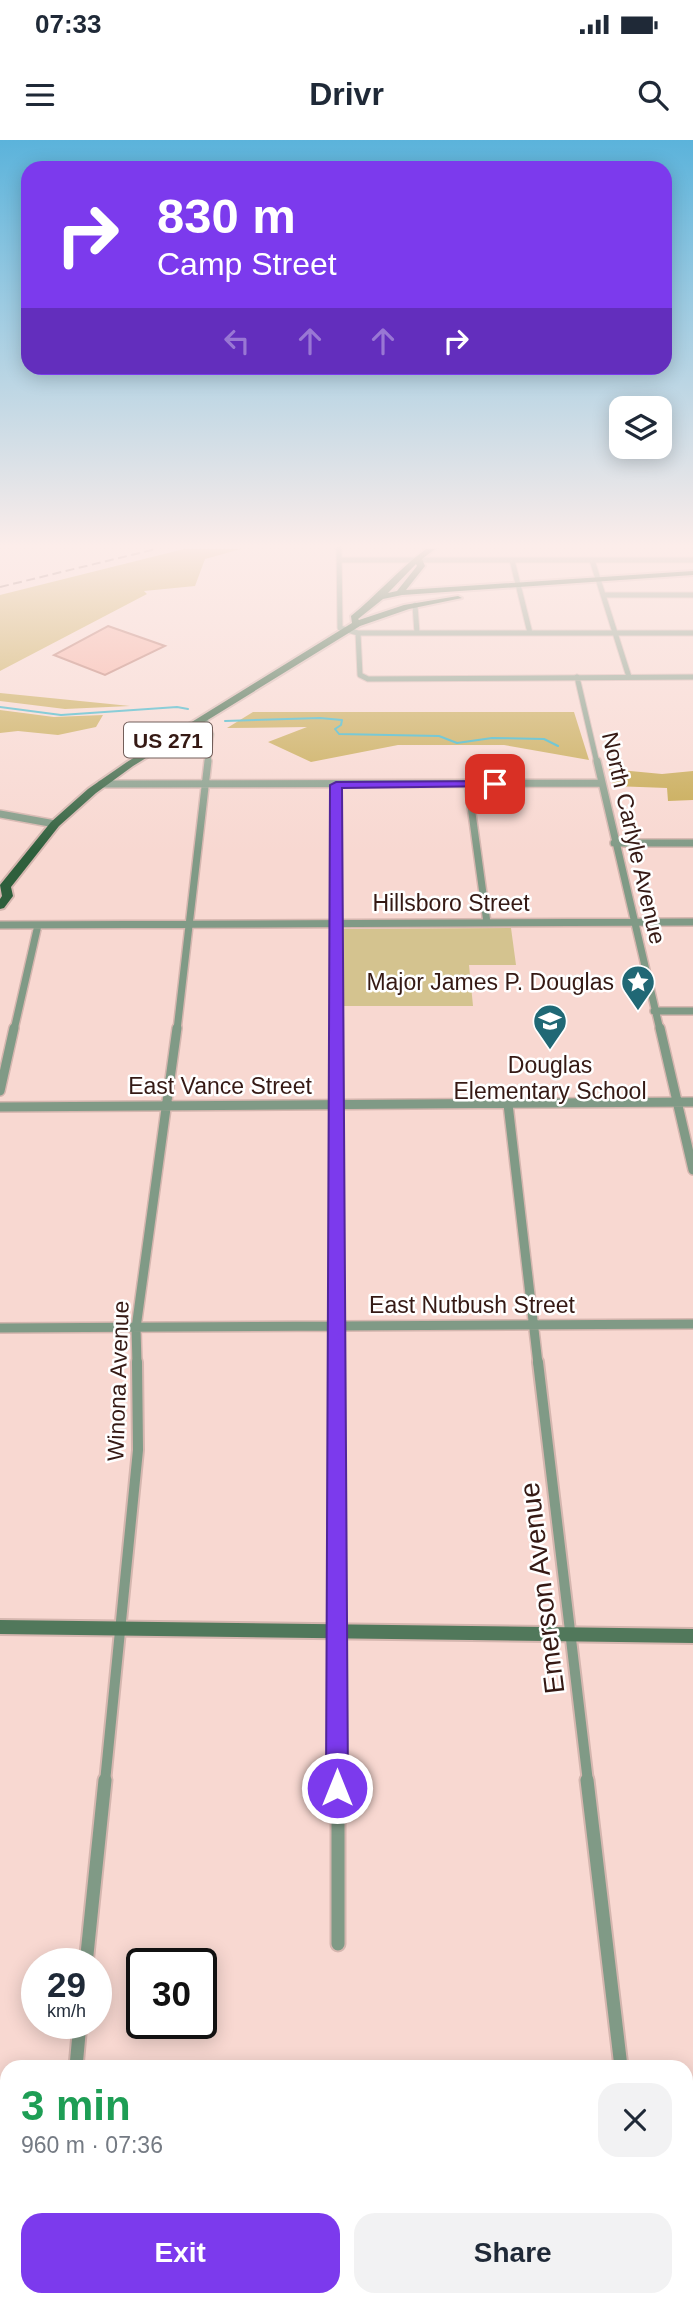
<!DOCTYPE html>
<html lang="en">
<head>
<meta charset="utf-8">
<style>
	:root { --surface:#fff; --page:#f2f2f3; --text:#1f2937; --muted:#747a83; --accent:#7c3aed }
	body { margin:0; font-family:Arial,sans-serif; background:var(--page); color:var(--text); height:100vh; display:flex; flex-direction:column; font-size:26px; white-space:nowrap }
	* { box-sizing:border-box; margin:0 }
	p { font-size:23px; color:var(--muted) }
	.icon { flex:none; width:38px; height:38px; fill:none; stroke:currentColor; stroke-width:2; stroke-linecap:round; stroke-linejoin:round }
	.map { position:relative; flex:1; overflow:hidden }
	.side { position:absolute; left:0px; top:1920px; width:693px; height:247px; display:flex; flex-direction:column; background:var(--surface); border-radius:21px 21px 0 0; box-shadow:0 4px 18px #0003 }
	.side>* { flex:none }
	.guide { position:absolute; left:21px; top:21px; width:651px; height:214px; border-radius:21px; box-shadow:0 4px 18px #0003; background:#7c3aed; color:#fff; overflow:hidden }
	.fabs { position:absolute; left:609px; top:256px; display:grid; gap:14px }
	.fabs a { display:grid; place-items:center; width:63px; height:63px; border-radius:14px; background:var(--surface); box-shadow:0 4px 18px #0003; font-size:35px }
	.speed { position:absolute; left:21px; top:1808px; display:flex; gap:14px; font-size:35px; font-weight:700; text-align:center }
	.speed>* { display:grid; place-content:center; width:91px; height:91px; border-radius:50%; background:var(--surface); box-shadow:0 4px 18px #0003; line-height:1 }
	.speed small { font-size:18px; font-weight:400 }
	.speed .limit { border:4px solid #111; border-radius:10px; background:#fff; color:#111 }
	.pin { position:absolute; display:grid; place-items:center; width:60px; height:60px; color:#fff; margin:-30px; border-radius:14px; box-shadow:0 4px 10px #0006 }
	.me { position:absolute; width:77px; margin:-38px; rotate:0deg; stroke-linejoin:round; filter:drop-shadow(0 0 5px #0008) }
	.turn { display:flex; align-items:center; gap:24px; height:147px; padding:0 21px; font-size:32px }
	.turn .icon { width:91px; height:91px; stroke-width:2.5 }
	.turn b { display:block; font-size:49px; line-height:60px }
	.lanes { display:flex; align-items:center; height:66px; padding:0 21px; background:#0003; justify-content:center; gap:35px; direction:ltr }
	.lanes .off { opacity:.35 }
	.round { display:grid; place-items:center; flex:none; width:74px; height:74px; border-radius:21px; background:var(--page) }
	.headline { display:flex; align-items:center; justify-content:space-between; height:119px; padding:0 21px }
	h1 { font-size:42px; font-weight:800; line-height:52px; color:#1e9e55 }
	.action { display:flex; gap:14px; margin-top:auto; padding:14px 21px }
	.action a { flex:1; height:80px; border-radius:21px; background:var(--accent); color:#fff; font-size:28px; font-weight:800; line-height:80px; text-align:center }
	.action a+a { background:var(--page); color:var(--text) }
	.status { display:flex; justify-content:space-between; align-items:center; height:49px; padding:0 35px; background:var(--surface); direction:ltr }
	.status svg { height:19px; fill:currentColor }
	header { display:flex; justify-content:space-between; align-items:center; height:91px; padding:0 21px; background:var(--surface); font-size:32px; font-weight:800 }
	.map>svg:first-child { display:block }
	.green { fill:#d4c38f }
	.forest { fill:#c4a74c }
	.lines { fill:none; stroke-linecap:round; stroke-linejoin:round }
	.stream { stroke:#27b2c8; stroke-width:2 }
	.building { fill:#f6ab9c; stroke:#b56f61; stroke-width:2 }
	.street-far4-casing { stroke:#d5b6af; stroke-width:7 }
	.street-far3-casing { stroke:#d5b6af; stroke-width:10 }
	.street-far2-casing { stroke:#d5b6af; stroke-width:12 }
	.street-far1-casing { stroke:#d5b6af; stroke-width:14 }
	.street-casing { stroke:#d5b6af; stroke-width:17 }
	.secondary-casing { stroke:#d5b6af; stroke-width:4 }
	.primary-casing { stroke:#d5b6af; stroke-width:4 }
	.street-far4 { stroke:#809a86; stroke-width:5 }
	.street-far3 { stroke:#809a86; stroke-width:7 }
	.street-far2 { stroke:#809a86; stroke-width:9 }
	.street-far1 { stroke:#809a86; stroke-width:10 }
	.street { stroke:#809a86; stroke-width:13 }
	.secondary { fill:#51785b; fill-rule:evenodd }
	.primary { fill:#2e5f3c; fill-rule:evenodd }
	.rail { stroke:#836660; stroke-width:2; stroke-dasharray:9 4.5; stroke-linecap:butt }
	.route { fill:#7c3aed; stroke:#51269a; stroke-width:2 }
	.labels { text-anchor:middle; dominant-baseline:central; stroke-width:5; stroke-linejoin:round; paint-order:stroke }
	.shield { fill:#fff; stroke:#725e5a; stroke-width:2 }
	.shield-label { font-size:21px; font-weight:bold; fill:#351914 }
	.street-label { font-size:23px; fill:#351914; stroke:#fff }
	.poi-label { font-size:23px; fill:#351914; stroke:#fff; text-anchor:end }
	.near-street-label { font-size:28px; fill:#351914; stroke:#fff }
</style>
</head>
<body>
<div class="status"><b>07:33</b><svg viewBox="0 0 49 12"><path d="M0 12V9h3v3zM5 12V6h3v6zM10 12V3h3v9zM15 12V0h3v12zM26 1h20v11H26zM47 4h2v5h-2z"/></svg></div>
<header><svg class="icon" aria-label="menu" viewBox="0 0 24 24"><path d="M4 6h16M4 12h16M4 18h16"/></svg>Drivr<svg class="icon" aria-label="search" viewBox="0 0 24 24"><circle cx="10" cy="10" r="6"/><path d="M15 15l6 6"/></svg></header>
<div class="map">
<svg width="693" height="2165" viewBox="0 0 693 2165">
	<rect width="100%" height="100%" fill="#f8d8d1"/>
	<!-- green -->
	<path class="green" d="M 511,788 L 516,825 L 469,825 L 473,866 L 344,866 L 343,789 Z"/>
	<!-- forest -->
	<path class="forest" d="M 184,409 L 241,409 L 205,419 L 195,446 L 144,451 L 147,454 L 0,531 L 0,455 Z
		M 0,553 L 130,566 L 65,569 L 0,561 Z
		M 0,570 L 54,577 L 103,575 L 96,587 L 58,595 L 18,591 L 0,593 Z
		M 253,572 L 574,572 L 589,620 L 504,605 L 398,605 L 311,622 L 268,602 L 307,587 L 227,588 Z
		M 609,629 L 662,634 L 693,631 L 693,660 L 668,661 L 667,648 L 613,646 Z"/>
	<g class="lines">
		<!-- stream -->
		<path class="stream" d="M 0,567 L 61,575 L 177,567 L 188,569
			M 225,581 L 320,578 L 342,580 L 341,585 L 335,589 L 339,594 L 439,596 L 457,603 L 492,598 L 544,599 L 558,606"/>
	</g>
	<!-- building -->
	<path class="building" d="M 108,486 L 165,506 L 105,535 L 54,515 Z"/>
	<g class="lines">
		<!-- street-far4 casing -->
		<g class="street-far4-casing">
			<path id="street-far4" d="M 339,409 L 340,488 L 358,493 L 693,493
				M 339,420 L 693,420
				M 512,420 L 530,493
				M 592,420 L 629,537
				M 603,455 L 693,455
				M 415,465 L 417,493
				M 358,493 L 360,535 L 368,539 L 693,537
				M 577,537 L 597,623
				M 205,579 L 211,594 L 208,623"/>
		</g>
		<!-- street-far3 casing -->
		<g class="street-far3-casing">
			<path id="street-far3" d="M 597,621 L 660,890
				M 101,644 L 601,643
				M 468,644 L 487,783
				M 336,645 L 336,890
				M 0,674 L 55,684
				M 614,703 L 693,703
				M 0,785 L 693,782
				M 654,871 L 693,871
				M 14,890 L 38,785
				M 177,890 L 208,621"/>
		</g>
		<!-- street-far2 casing -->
		<g class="street-far2-casing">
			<path id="street-far2" d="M 336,888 L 337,1224
				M 660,888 L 693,1030
				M 0,951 L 14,888
				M 508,964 L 538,1224
				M 0,967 L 693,962
				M 0,1188 L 693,1184
				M 137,1224 L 136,1188 L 177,888"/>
		</g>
		<!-- street-far1 casing -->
		<g class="street-far1-casing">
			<path id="street-far1" d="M 337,1222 L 338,1642
				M 538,1222 L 588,1642
				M 105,1642 L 138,1310 L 137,1222"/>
		</g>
		<!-- street casing -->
		<g class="street-casing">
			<path id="street" d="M 338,1640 L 338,1804
				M 587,1640 L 621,1927
				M 86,1824 L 105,1640
				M 76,1927 L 80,1883"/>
		</g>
		<!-- secondary casing -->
		<g class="secondary-casing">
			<path id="secondary" d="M 0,1480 L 693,1489 L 693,1503 L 0,1494 Z"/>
		</g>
		<!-- primary casing -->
		<g class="primary-casing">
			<path id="primary" d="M 426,409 L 435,409 L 422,419 L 425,426 L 406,450 L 693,431 L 693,435 L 402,455 L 383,459 L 358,479 L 359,480 L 404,465 L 458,456 L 462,458 L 409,469 L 360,486 L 133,626 L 96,653 L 59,686 L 11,747 L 13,756 L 4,768 L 0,769 L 0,759 L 2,756 L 0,745 L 51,682 L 88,649 L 127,622 L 352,483 L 351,476 C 377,455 399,429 426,409 ZM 416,424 L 417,426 L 397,451 L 388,453 Z"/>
		</g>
		<!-- street-far4 -->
		<use href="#street-far4" class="street-far4"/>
		<!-- street-far3 -->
		<use href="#street-far3" class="street-far3"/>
		<!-- street-far2 -->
		<use href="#street-far2" class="street-far2"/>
		<!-- street-far1 -->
		<use href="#street-far1" class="street-far1"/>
		<!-- street -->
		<use href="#street" class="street"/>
		<!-- secondary -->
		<use href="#secondary" class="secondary"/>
		<!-- primary -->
		<use href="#primary" class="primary"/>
		<!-- rail -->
		<path class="rail" d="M 0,447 L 156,409"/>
	</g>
	<!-- sky -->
	<linearGradient id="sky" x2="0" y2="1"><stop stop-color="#5bb3db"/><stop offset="0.57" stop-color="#fcedea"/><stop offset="1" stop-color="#fcedea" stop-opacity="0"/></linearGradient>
	<rect width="693" height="712" fill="url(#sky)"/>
	<!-- route -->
	<path class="route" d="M 495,641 L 501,644 L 499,646 L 342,648 L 348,1648 L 345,1656 L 337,1659 L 329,1656 L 326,1648 L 330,645 L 336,642 Z"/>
	<!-- icons -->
	<defs>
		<g id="sight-pin" transform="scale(1.75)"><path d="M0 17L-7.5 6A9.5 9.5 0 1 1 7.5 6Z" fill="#206875" stroke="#fff"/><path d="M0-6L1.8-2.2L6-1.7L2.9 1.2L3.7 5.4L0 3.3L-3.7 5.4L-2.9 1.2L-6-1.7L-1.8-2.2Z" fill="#fff"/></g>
		<g id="school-pin" transform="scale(1.75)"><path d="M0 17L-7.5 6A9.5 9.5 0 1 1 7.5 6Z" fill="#206875" stroke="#fff"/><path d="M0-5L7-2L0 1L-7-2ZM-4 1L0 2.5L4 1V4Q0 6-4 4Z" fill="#fff"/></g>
	</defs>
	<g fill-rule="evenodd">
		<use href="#sight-pin" x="638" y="842"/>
		<use href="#school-pin" x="550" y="881"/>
	</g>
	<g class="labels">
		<!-- shield labels -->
		<rect class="shield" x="124" y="582.5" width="88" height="35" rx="5"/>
		<g class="shield-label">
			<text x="168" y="600">US 271</text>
		</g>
		<!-- street labels -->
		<g class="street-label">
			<text transform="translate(634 698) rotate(77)">North Carlyle Avenue</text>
			<text x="451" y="763">Hillsboro Street</text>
			<text x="220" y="946">East Vance Street</text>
			<text x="472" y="1165">East Nutbush Street</text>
			<text transform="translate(118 1241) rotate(-88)">Winona Avenue</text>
		</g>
		<!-- poi labels -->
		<g class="poi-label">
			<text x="614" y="842">Major James P. Douglas</text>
			<text x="550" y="925" text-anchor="middle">Douglas<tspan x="550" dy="26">Elementary School</tspan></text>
		</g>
		<!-- near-street labels -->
		<g class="near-street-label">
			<text transform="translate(542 1448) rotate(-97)">Emerson Avenue</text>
		</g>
	</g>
</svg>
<div class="fabs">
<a><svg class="icon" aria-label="layers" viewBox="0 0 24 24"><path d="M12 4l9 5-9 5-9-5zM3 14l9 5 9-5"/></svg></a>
</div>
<div class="speed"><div>29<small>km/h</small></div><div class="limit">30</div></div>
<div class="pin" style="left:495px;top:644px;background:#d93025"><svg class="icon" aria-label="arrive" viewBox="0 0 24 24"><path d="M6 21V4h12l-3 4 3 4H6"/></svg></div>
<svg class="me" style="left:337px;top:1648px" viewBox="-20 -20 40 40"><circle r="17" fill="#7c3aed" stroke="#fff" stroke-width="3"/><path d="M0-11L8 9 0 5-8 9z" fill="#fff"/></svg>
<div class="guide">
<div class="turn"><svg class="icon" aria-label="right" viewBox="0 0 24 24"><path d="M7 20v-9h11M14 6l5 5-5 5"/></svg><div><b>830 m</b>Camp Street</div></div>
<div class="lanes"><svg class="icon off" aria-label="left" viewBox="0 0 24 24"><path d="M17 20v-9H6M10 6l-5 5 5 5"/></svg><svg class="icon off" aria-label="ahead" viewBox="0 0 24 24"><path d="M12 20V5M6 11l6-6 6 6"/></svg><svg class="icon off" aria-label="ahead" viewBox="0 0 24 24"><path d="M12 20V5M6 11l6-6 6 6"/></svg><svg class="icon" aria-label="right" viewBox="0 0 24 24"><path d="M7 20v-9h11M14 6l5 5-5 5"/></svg></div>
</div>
<section class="side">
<div class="headline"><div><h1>3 min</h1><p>960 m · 07:36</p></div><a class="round"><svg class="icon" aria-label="close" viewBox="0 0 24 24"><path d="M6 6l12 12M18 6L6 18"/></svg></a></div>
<div class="action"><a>Exit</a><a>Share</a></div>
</section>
</div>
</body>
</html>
